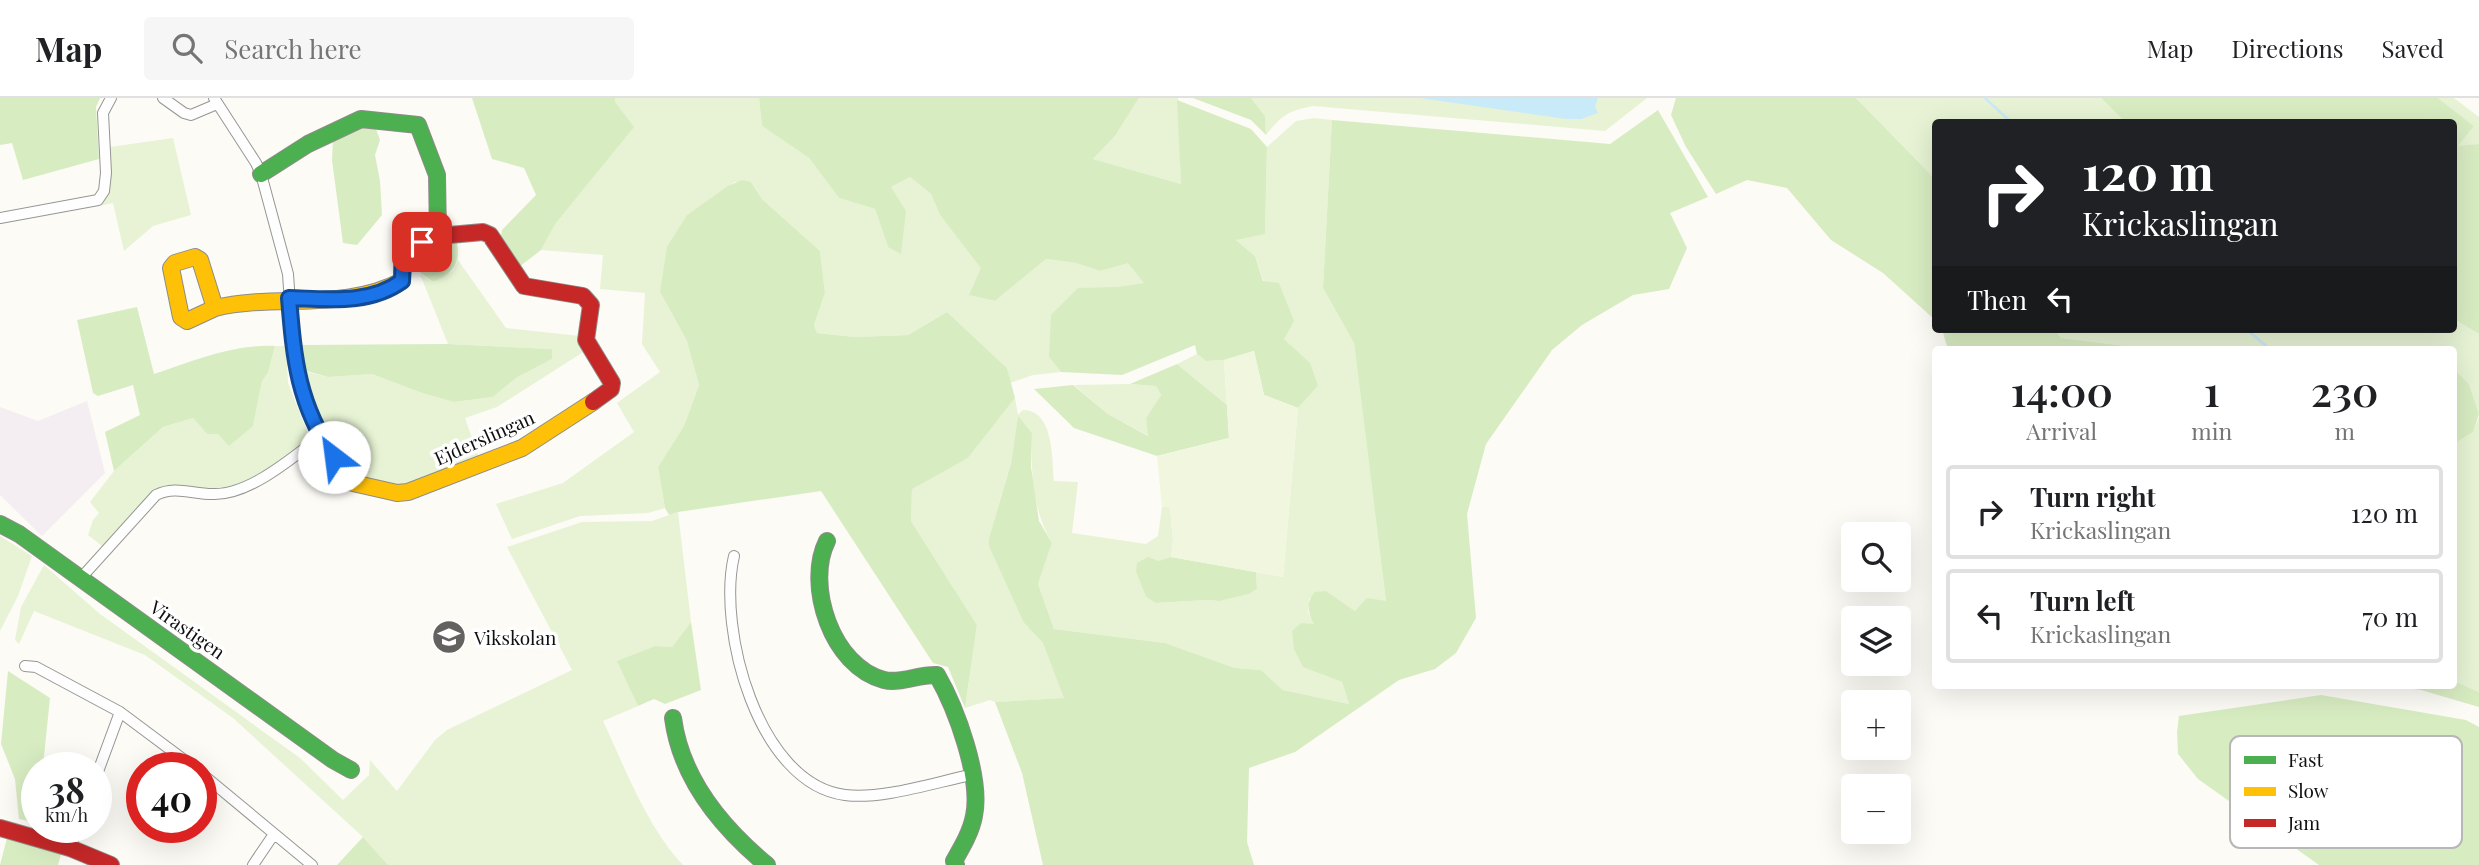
<!DOCTYPE html>
<html lang="en">
<head>
<meta charset="utf-8">
<style>
	:root { --surface:#fff; --page:#f6f6f6; --text:#202124; --muted:#757577; --line:#e0e0e0 }
	body { margin:0; font-family:"Playfair Display",serif; background:var(--page); color:var(--text); height:100vh; display:flex; flex-direction:column; font-size:26px; white-space:nowrap }
	* { box-sizing:border-box; margin:0 }
	p { font-size:23px; color:var(--muted) }
	.icon { flex:none; width:38px; height:38px; fill:none; stroke:currentColor; stroke-width:2; stroke-linecap:round; stroke-linejoin:round }
	.map { position:relative; flex:1; overflow:hidden }
	.drawer { position:absolute; left:1932px; top:248px; width:525px; height:343px; display:flex; flex-direction:column; background:var(--surface); border-radius:7px; box-shadow:0 7px 28px #0002 }
	.drawer>* { flex:none }
	.hud { position:absolute; left:1932px; top:21px; width:525px; height:214px; border-radius:7px; box-shadow:0 7px 28px #0002; background:#202124; color:#fff; overflow:hidden }
	.tools { position:absolute; left:1841px; top:424px; display:grid; gap:14px }
	.tools a { display:grid; place-items:center; width:70px; height:70px; border-radius:7px; background:var(--surface); box-shadow:0 7px 28px #0002; font-size:35px }
	.speed { position:absolute; left:21px; top:654px; display:flex; gap:14px; font-size:35px; font-weight:700; text-align:center }
	.speed>* { display:grid; place-content:center; width:91px; height:91px; border-radius:50%; background:var(--surface); box-shadow:0 7px 28px #0002; line-height:1 }
	.speed small { font-size:18px; font-weight:400 }
	.speed .limit { border:10px solid #d22; background:#fff; color:#111 }
	.pin { position:absolute; display:grid; place-items:center; width:60px; height:60px; color:#fff; margin:-30px; border-radius:14px; box-shadow:0 4px 10px #0006 }
	.me { position:absolute; width:77px; margin:-38px; rotate:330deg; stroke-linejoin:round; filter:drop-shadow(0 0 5px #0008) }
	.turn { display:flex; align-items:center; gap:24px; height:147px; padding:0 35px; font-size:32px }
	.turn .icon { width:91px; height:91px; stroke-width:2.5 }
	.turn b { display:block; font-size:49px; line-height:60px }
	.then { display:flex; align-items:center; height:66px; padding:0 35px; background:#0003; gap:14px; font-size:26px }
	.eta { display:flex; justify-content:space-evenly; align-items:center; height:119px; text-align:center }
	.eta b { font-size:42px; font-weight:600; line-height:49px }
	ul { padding:0; list-style:none }
	li { display:flex; align-items:center; gap:21px; height:94px; margin:0 14px 10px; padding:0 21px; border:4px solid var(--line); border-radius:7px }
	li div { flex:1 }
	li b { display:block; font-size:26px }
	li em { font-style:normal }
	header { display:flex; align-items:center; gap:42px; box-sizing:border-box; height:98px; padding:0 35px; background:var(--surface); border-bottom:2px solid var(--line) }
	header strong { font-size:33px }
	nav { display:flex; gap:38px; margin-inline-start:auto; font-size:24px }
	.search { width:490px; height:63px; background:var(--page); display:flex; align-items:center; gap:18px; box-sizing:border-box; padding:0 24px; border-radius:7px; color:var(--muted); font-size:26px }
	.map>svg:first-child { display:block }
	.industrial { fill:#f4eef2 }
	.green { fill:#e7f3d4 }
	.forest { fill:#d8ecc2 }
	.pitch { fill:#f0f7de }
	.water { fill:#c9eaf9 }
	.lines { fill:none; stroke-linecap:round; stroke-linejoin:round }
	.stream { stroke:#c9eaf9; stroke-width:2.5 }
	.street-casing { stroke:#969694; stroke-width:12 }
	.fast-casing { stroke:#8d8c8a; stroke-width:18 }
	.slow-casing { stroke:#8d8c8a; stroke-width:18 }
	.jam-casing { stroke:#8d8c8a; stroke-width:18 }
	.street { stroke:#fffefe; stroke-width:10 }
	.fast { stroke:#4caf50; stroke-width:16 }
	.slow { stroke:#ffc107; stroke-width:16 }
	.jam { stroke:#c62828; stroke-width:16 }
	.route-casing { stroke:#114b97; stroke-width:18 }
	.route { stroke:#1a73e8; stroke-width:12 }
	.labels { text-anchor:middle; dominant-baseline:central; stroke-width:7; stroke-linejoin:round; paint-order:stroke }
	.street-label { font-size:19px; fill:#101010; stroke:#fff }
	.poi-label { font-size:19px; fill:#101010; stroke:#fff; text-anchor:start }
	.key { fill:#fff; stroke:#b7b7b7; stroke-width:2 }
	.key-label { font-size:19px; fill:#101010 }
</style>
</head>
<body>
<header>
<strong>Map</strong>
<div class="search"><svg class="icon" aria-label="search" viewBox="0 0 24 24"><circle cx="10" cy="10" r="6"/><path d="M15 15l6 6"/></svg>Search here</div>
<nav><a>Map</a><a>Directions</a><a>Saved</a></nav>
</header>
<div class="map">
<svg width="2479" height="767" viewBox="0 0 2479 767">
	<rect width="100%" height="100%" fill="#fcfbf6"/>
	<!-- industrial -->
	<path class="industrial" d="M 87,303 L 105,375 L 42,438 L 0,397 L 0,309 L 38,323 Z"/>
	<!-- green -->
	<path class="green" d="M 615,0 L 759,0 L 762,28 L 809,60 L 839,100 L 875,111 L 888,149 L 891,89 L 910,79 L 931,96 L 940,117 L 982,170 L 970,197 L 995,203 L 1046,161 L 1076,165 L 1100,173 L 1128,164 L 1145,185 L 1117,189 L 1049,259 L 1061,274 L 1033,277 L 1010,285 L 1007,270 L 947,214 L 908,237 L 855,239 L 817,235 L 814,227 L 825,195 L 820,153 L 762,101 L 751,84 L 735,84 L 687,117 L 660,194 L 688,245 L 699,287 L 684,328 L 658,369 L 665,410 L 648,415 L 580,418 L 512,441 L 496,406 L 563,385 L 634,334 L 617,305 L 660,274 L 642,246 L 645,195 L 600,191 L 603,157 L 541,152 L 615,4 Z
		M 1139,0 L 1178,0 L 1181,86 L 1093,61 L 1115,38 Z
		M 1251,0 L 1647,0 L 1605,33 L 1313,8 C 1288,13 1282,17 1266,37 L 1265,18 Z
		M 1856,0 L 2101,0 L 2125,24 L 1936,24 L 1935,81 Z
		M 2438,0 L 2454,0 L 2479,19 L 2479,46 L 2457,49 L 2474,28 Z
		M 1314,20 L 1332,22 L 1323,190 L 1354,245 L 1386,503 L 1355,513 L 1326,493 L 1309,501 L 1308,514 L 1315,526 L 1303,568 L 1342,584 L 1349,606 L 1283,592 L 1261,572 L 1235,570 L 1165,545 L 1054,531 L 1038,486 L 1052,445 C 1032,410 1031,376 1032,335 L 1018,319 L 1011,364 L 989,440 L 1024,525 L 1043,545 L 1065,600 L 995,604 L 990,602 L 965,610 L 977,527 L 911,423 L 912,390 L 968,360 L 1015,300 L 1018,317 L 1023,312 C 1054,312 1052,361 1054,383 L 1078,384 L 1072,435 L 1146,446 L 1158,438 L 1162,409 L 1170,409 L 1173,443 L 1171,459 L 1136,474 L 1146,499 L 1157,505 L 1206,502 L 1220,503 L 1249,496 L 1257,491 L 1256,474 L 1283,479 L 1298,310 L 1318,288 L 1296,253 L 1284,241 L 1255,158 L 1235,141 L 1265,136 L 1267,49 L 1296,23 Z
		M 173,40 L 191,117 L 153,128 L 124,153 L 113,105 L 99,108 C 115,90 111,71 110,49 Z
		M 458,162 L 506,230 L 580,238 L 585,253 L 497,309 L 465,320 L 479,360 L 409,387 L 395,390 L 353,378 L 325,334 L 303,273 L 328,279 L 372,276 L 422,295 L 454,304 L 493,299 L 516,280 L 552,261 L 552,251 L 448,246 L 420,176 L 433,184 L 453,173 Z
		M 2454,221 L 2479,236 L 2479,316 L 2469,286 L 2454,271 L 2454,252 L 2158,252 L 2061,240 L 2054,231 L 2454,231 Z
		M 275,248 L 286,248 L 288,285 L 307,333 C 306,345 295,350 286,357 C 265,372 241,392 214,392 C 193,391 173,385 154,393 L 102,448 L 88,437 L 93,422 L 99,415 L 90,404 L 114,373 L 163,329 L 193,320 L 207,336 L 253,328 L 262,283 L 268,275 Z
		M 1197,256 L 1206,263 L 1224,262 L 1227,307 L 1177,266 Z
		M 1130,286 L 1156,288 L 1161,297 L 1146,320 L 1149,338 L 1108,316 L 1074,287 Z
		M 2479,319 L 2479,594 L 2454,583 L 2454,343 L 2457,344 L 2473,334 Z
		M 678,414 L 691,524 L 672,549 L 655,548 L 618,563 L 638,608 L 603,623 C 625,670 647,729 683,767 L 388,767 L 363,739 L 233,620 L 145,557 L 34,513 L 19,546 L 15,542 L 21,509 L 44,467 L 100,516 L 300,660 L 343,702 L 369,677 L 370,662 L 397,693 L 435,642 L 447,632 L 572,572 L 507,449 L 582,424 L 652,423 Z
		M 0,438 L 32,458 L 18,498 L 0,533 Z"/>
	<!-- forest -->
	<path class="forest" d="M 0,0 L 100,0 L 96,9 L 99,61 L 23,82 L 12,45 L 0,47 Z
		M 472,0 L 615,0 L 615,4 L 634,29 L 555,126 L 541,152 L 519,169 L 500,143 L 502,132 L 536,97 L 524,70 L 492,61 Z
		M 759,0 L 1139,0 L 1115,38 L 1093,61 L 1181,86 L 1177,2 L 1251,31 L 1267,49 L 1265,136 L 1236,142 L 1255,158 L 1263,183 L 1279,185 L 1294,223 L 1284,241 L 1310,265 L 1318,288 L 1298,310 L 1264,297 L 1254,253 L 1224,262 L 1206,263 L 1197,256 L 1195,247 L 1122,277 L 1061,274 L 1049,259 L 1051,217 L 1078,190 L 1117,189 L 1144,185 L 1128,165 L 1100,173 L 1076,165 L 1046,161 L 995,203 L 969,197 L 981,170 L 940,117 L 931,96 L 910,79 L 891,89 L 906,113 L 901,156 L 888,149 L 875,111 L 839,100 L 809,60 L 762,28 Z
		M 1193,0 L 1251,0 L 1265,18 L 1266,37 L 1251,22 Z
		M 1676,0 L 1856,0 L 1935,81 L 1935,222 L 1883,175 L 1831,142 L 1787,90 L 1747,82 L 1716,96 L 1686,49 L 1671,17 Z
		M 2101,0 L 2438,0 L 2474,28 L 2458,48 L 2479,46 L 2479,236 L 2454,221 L 2454,24 L 2125,24 Z
		M 1658,12 L 1708,99 L 1670,115 L 1687,150 L 1669,191 L 1633,197 L 1582,227 L 1552,252 L 1486,346 L 1467,416 L 1476,520 L 1456,555 L 1435,571 L 1399,582 L 1295,654 L 1249,670 L 1247,744 L 1254,767 L 1043,767 L 1022,675 L 995,604 L 1064,600 L 1043,545 L 1024,525 L 989,448 L 989,440 L 1011,365 L 1018,318 L 1032,335 L 1031,369 L 1039,423 L 1052,445 L 1038,486 L 1054,531 L 1165,545 L 1235,570 L 1261,572 L 1283,592 L 1349,606 L 1342,584 L 1303,569 L 1294,551 L 1292,533 L 1301,525 L 1314,526 C 1308,514 1305,505 1315,494 L 1326,493 L 1355,513 L 1367,500 L 1386,503 L 1354,245 L 1323,190 L 1332,22 L 1610,46 Z
		M 360,27 L 376,31 L 380,42 L 375,57 L 380,83 L 382,117 L 357,147 L 343,145 L 332,62 L 333,41 Z
		M 742,82 L 751,84 L 762,101 L 820,153 L 825,195 L 814,227 L 817,235 L 855,239 L 908,237 L 947,214 L 1007,270 L 1015,300 L 968,360 L 912,391 L 911,423 L 977,527 L 965,610 L 948,569 L 933,565 L 821,393 L 678,414 L 669,417 L 665,410 L 658,369 L 684,328 L 699,287 L 687,243 L 660,194 L 667,149 L 687,117 L 728,88 Z
		M 456,142 C 463,164 452,177 433,184 L 409,166 L 411,155 L 432,147 Z
		M 137,209 L 154,276 C 194,263 232,246 275,248 L 268,275 L 262,283 L 253,328 L 229,348 L 218,336 L 207,336 L 193,320 L 163,329 L 114,373 L 105,334 L 140,317 L 133,287 L 98,298 L 93,295 L 77,222 Z
		M 1942,231 L 2054,231 L 2061,240 L 2158,252 L 1948,252 Z
		M 448,246 L 552,251 L 552,261 L 516,280 L 493,299 L 454,304 L 422,295 L 372,276 L 328,279 L 303,272 L 300,247 Z
		M 1177,266 L 1227,307 L 1229,340 L 1157,358 L 1074,330 L 1034,291 L 1073,287 L 1108,316 L 1148,338 L 1146,320 L 1161,297 L 1156,288 L 1130,286 Z
		M 2454,271 L 2469,286 L 2479,316 L 2473,334 L 2457,344 L 2454,343 Z
		M 1148,459 L 1159,463 L 1171,459 L 1256,474 L 1257,491 L 1249,496 L 1220,503 L 1206,502 L 1156,505 L 1146,499 L 1136,474 L 1137,465 Z
		M 691,524 L 701,592 L 665,606 L 654,601 L 638,608 L 617,563 L 655,548 L 672,549 Z
		M 8,573 L 50,600 L 43,668 L 43,670 L 37,670 L 37,693 L 29,723 L 19,721 L 15,681 L 1,646 Z
		M 2454,583 L 2479,594 L 2479,609 L 2421,592 L 2390,588 L 2454,588 Z
		M 2321,597 L 2466,622 L 2479,629 L 2479,767 L 2319,767 L 2198,681 L 2178,656 L 2177,634 L 2179,618 Z
		M 363,739 L 388,767 L 337,767 Z
		M 7,740 L 61,756 L 58,767 L 0,767 Z"/>
	<!-- pitch -->
	<path class="pitch" d="M 1254,253 L 1264,297 L 1298,310 L 1283,479 L 1171,459 L 1173,443 L 1170,410 L 1162,409 L 1157,358 L 1229,340 L 1224,262 Z"/>
	<!-- water -->
	<path class="water" d="M 1420,0 L 1598,0 L 1595,9 L 1598,15 L 1581,21 L 1566,21 Z"/>
	<g class="lines">
		<!-- stream -->
		<path class="stream" d="M 1985,0 L 2011,24
			M 2246,231 L 2271,252"/>
		<!-- street casing -->
		<g class="street-casing">
			<path id="street" d="M 163,0 L 184,15 L 191,17 L 217,6
				M 0,120 L 98,102 L 104,93 L 106,75 L 103,15 L 111,0
				M 734,458 C 717,531 758,686 845,697 C 881,702 936,684 971,677
				M 81,480 L 156,397 C 176,387 194,397 215,396 C 251,396 293,359 320,339 L 299,286 L 292,234 L 288,176 L 261,76 L 256,65 L 214,0
				M 25,568 L 36,569 L 120,614 L 195,670
				M 201,675 L 312,767
				M 96,679 L 120,614
				M 70,750 L 77,730
				M 253,767 L 274,736"/>
		</g>
		<!-- fast casing -->
		<g class="fast-casing">
			<path id="fast" d="M 261,76 L 308,46 L 361,21 L 418,27 L 437,77 L 438,138 L 422,144
				M 0,426 L 19,436 L 333,662 L 351,672
				M 827,443 C 805,487 832,569 884,582 C 901,586 919,576 937,577 C 956,610 982,680 974,718 C 971,734 962,749 954,763 L 956,767
				M 673,620 C 681,681 721,729 767,767"/>
		</g>
		<!-- slow casing -->
		<g class="slow-casing">
			<path id="slow" d="M 215,210 L 187,223 L 181,219 L 171,170 L 175,165 L 195,159 L 200,162 L 215,210 C 277,195 344,214 402,183 L 403,157 L 406,150 L 422,144
				M 320,339 L 353,385 L 397,395 L 408,394 L 522,350 L 593,304"/>
		</g>
		<!-- jam casing -->
		<g class="jam-casing">
			<path id="jam" d="M 438,138 L 483,134 L 490,137 L 524,188 L 583,198 L 591,207 L 586,242 L 612,285 L 611,291 L 593,304
				M 0,730 L 70,750 L 111,767"/>
		</g>
		<!-- street -->
		<use href="#street" class="street"/>
		<!-- fast -->
		<use href="#fast" class="fast"/>
		<!-- slow -->
		<use href="#slow" class="slow"/>
		<!-- jam -->
		<use href="#jam" class="jam"/>
	</g>
	<g class="lines">
		<!-- route casing -->
		<g class="route-casing">
			<path id="route" d="M 334,359 C 298,306 294,262 289,200 C 327,201 369,207 402,183 L 403,157 L 406,150 L 422,144"/>
		</g>
		<!-- route -->
		<use href="#route" class="route"/>
	</g>
	<!-- icons -->
	<defs>
		<g id="school-disc" transform="scale(1.75)"><circle r="9.5" fill="#636260" stroke="#fff"/><path d="M0-5L7-2L0 1L-7-2ZM-4 1L0 2.5L4 1V4Q0 6-4 4Z" fill="#fff"/></g>
	</defs>
	<g fill-rule="evenodd">
		<use href="#school-disc" x="449" y="539"/>
	</g>
	<g class="labels">
		<!-- street labels -->
		<g class="street-label">
			<text transform="translate(484 339) rotate(-24)">Ejderslingan</text>
			<text transform="translate(188 531) rotate(35)">Virastigen</text>
		</g>
		<!-- poi labels -->
		<g class="poi-label">
			<text x="474" y="539">Vikskolan</text>
		</g>
	</g>
	<!-- legend -->
	<rect x="2230" y="638" width="232" height="112" rx="10" class="key"/>
	<rect x="2244" y="658" width="32" height="8" fill="#4caf50"/>
	<rect x="2244" y="689" width="32" height="9" fill="#ffc107"/>
	<rect x="2244" y="721" width="32" height="8" fill="#c62828"/>
	<g class="key-label">
		<text x="2288" y="669">Fast</text>
		<text x="2288" y="700">Slow</text>
		<text x="2288" y="732">Jam</text>
	</g>
</svg>
<div class="tools">
<a><svg class="icon" aria-label="search" viewBox="0 0 24 24"><circle cx="10" cy="10" r="6"/><path d="M15 15l6 6"/></svg></a>
<a><svg class="icon" aria-label="layers" viewBox="0 0 24 24"><path d="M12 4l9 5-9 5-9-5zM3 14l9 5 9-5"/></svg></a>
<a>+</a>
<a>−</a>
</div>
<div class="speed"><div>38<small>km/h</small></div><div class="limit">40</div></div>
<div class="pin" style="left:422px;top:144px;background:#d93025"><svg class="icon" aria-label="arrive" viewBox="0 0 24 24"><path d="M6 21V4h12l-3 4 3 4H6"/></svg></div>
<svg class="me" style="left:334px;top:359px" viewBox="-20 -20 40 40"><circle r="19" fill="#fff"/><path d="M0-13L10 11 0 6-10 11z" fill="#1a73e8"/></svg>
<div class="hud">
<div class="turn"><svg class="icon" aria-label="right" viewBox="0 0 24 24"><path d="M7 20v-9h11M14 6l5 5-5 5"/></svg><div><b>120 m</b>Krickaslingan</div></div>
<div class="then">Then<svg class="icon" aria-label="left" viewBox="0 0 24 24"><path d="M17 20v-9H6M10 6l-5 5 5 5"/></svg></div>
</div>
<section class="drawer">
<div class="eta">
<div><b>14:00</b><p>Arrival</p></div>
<div><b>1</b><p>min</p></div>
<div><b>230</b><p>m</p></div>
</div>
<ul>
<li><svg class="icon" aria-label="right" viewBox="0 0 24 24"><path d="M7 20v-9h11M14 6l5 5-5 5"/></svg><div><b>Turn right</b><p>Krickaslingan</p></div><em>120 m</em></li>
<li><svg class="icon" aria-label="left" viewBox="0 0 24 24"><path d="M17 20v-9H6M10 6l-5 5 5 5"/></svg><div><b>Turn left</b><p>Krickaslingan</p></div><em>70 m</em></li>
</ul>
</section>
</div>
</body>
</html>
